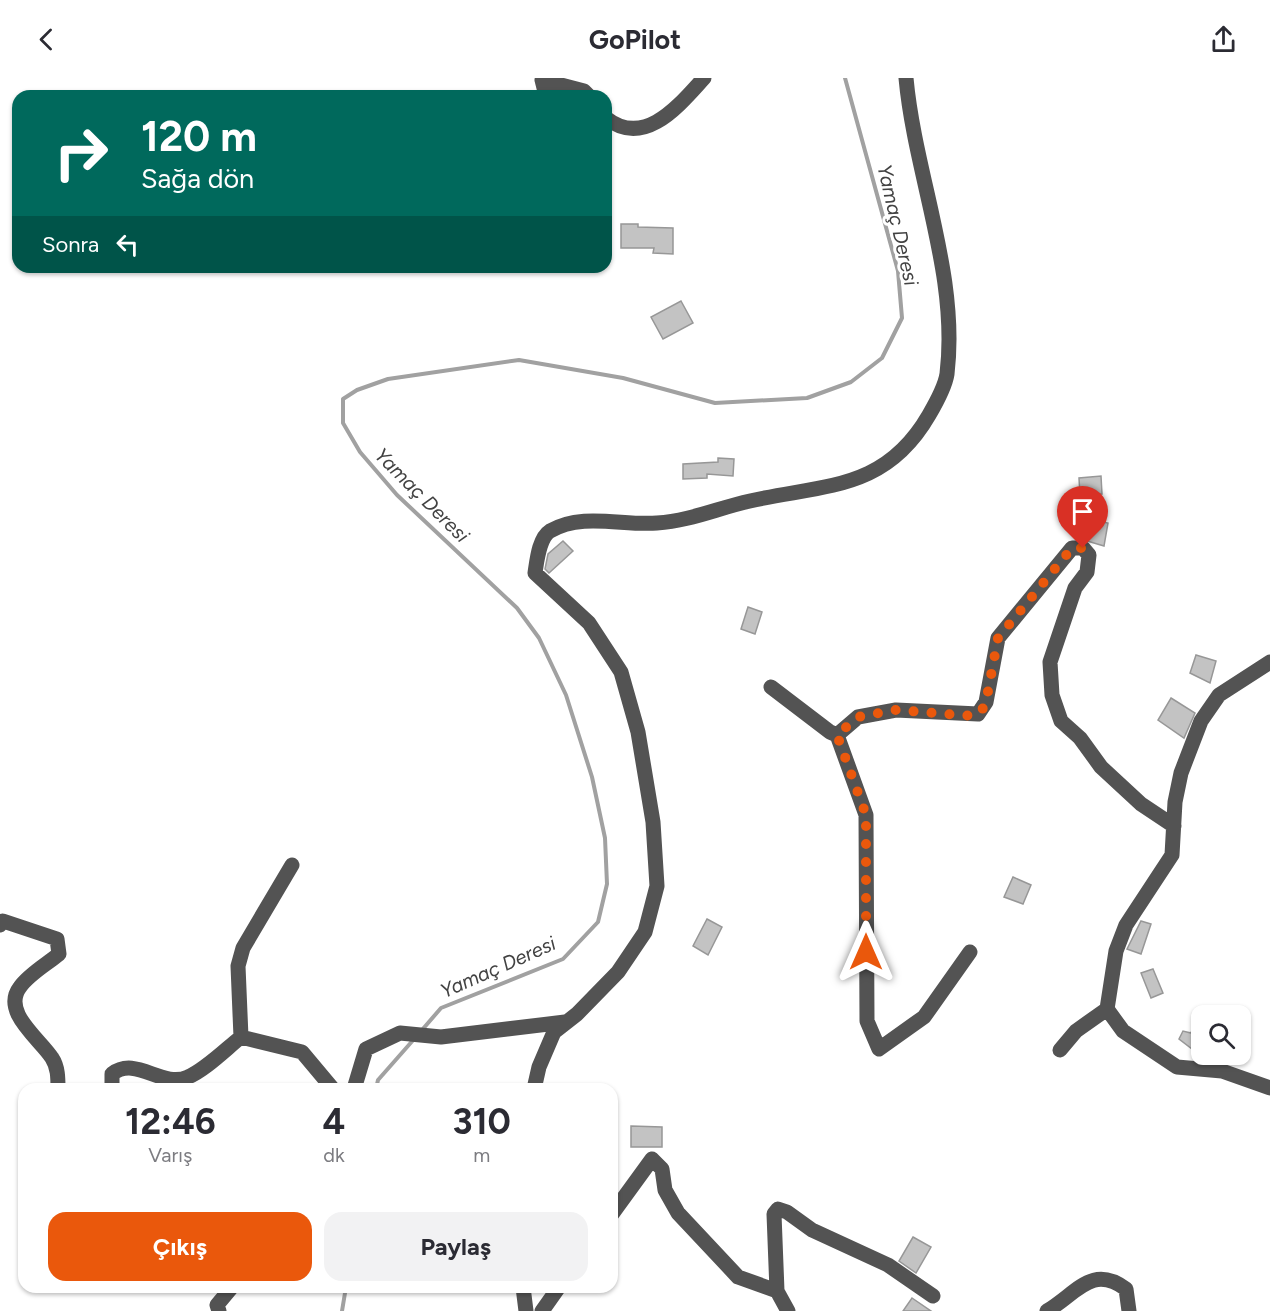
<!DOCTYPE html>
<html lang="tr">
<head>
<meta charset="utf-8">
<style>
	:root { --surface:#fff; --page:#f2f2f3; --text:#2b2b33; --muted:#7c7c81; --accent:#ea580c }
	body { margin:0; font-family:Figtree,sans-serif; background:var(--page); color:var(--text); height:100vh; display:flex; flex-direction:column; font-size:22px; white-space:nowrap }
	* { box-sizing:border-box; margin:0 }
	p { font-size:20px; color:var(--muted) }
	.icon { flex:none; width:33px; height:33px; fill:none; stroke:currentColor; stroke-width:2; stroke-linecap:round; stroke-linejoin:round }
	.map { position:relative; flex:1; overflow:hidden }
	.details { position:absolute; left:18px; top:1005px; width:600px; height:210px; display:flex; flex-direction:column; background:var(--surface); border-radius:18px; box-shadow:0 2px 4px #0004 }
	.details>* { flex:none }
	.top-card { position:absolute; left:12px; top:12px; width:600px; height:183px; border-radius:18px; box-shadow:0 2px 4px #0004; background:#00695c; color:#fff; overflow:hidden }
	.fabs { position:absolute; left:1191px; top:927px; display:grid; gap:12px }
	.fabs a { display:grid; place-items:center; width:60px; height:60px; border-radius:12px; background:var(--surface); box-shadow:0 2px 4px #0004; font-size:30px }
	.pin { position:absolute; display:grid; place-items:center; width:51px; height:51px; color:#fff; margin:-62px -26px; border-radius:50% 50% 50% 0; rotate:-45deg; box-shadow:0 0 6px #0007 }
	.pin .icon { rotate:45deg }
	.me { position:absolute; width:66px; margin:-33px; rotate:0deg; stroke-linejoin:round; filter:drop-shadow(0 0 4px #0008) }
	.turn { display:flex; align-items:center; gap:21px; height:126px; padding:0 30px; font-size:27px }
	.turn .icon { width:78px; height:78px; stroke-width:2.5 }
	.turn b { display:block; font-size:42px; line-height:51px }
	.then { display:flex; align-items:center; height:57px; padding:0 30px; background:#0003; gap:12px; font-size:22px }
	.eta { display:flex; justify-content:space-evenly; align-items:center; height:102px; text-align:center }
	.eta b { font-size:36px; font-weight:700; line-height:42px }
	.action { display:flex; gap:12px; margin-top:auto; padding:12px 30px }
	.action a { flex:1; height:69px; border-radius:18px; background:var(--accent); color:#fff; font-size:24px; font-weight:700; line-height:69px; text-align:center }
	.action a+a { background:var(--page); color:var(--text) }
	header { display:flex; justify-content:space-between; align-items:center; height:78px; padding:0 30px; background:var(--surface); font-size:27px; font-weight:700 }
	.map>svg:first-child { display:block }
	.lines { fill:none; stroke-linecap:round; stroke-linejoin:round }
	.stream { stroke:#a1a1a1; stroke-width:4 }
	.building { fill:#c3c3c3; stroke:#979797; stroke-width:1.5 }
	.minor { stroke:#535353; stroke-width:15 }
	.route { stroke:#ea580c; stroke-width:10; stroke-dasharray:0 18 }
	.labels { text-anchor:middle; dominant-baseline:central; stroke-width:6; stroke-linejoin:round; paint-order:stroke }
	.water-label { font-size:20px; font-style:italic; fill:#424242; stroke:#fff }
</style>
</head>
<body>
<header><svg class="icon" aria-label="back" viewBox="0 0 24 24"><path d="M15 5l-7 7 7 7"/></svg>GoPilot<svg class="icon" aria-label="share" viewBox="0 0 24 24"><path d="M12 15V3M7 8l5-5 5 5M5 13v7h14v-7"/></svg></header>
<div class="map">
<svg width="1270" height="1233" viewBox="0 0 1270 1233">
	<rect width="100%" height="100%" fill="#fff"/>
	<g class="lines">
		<!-- stream -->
		<path class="stream" d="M 422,952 L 441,930 L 563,881 L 598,844 L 607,806 L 605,760 L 592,699 L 566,617 L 539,560 L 517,530 L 397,417 L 360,374 L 343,345 L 343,321 L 357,312 L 388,301 L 519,282 L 623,300 L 715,325 L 807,320 L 851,304 L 882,280 L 902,240 L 898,193 L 845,0
			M 376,1011 L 378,1002 L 415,960
			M 342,1233 L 346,1209"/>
	</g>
	<!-- building -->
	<path class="building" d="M 621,146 L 638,146 L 638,149 L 673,150 L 673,176 L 653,175 L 654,170 L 621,170 Z
		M 681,223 L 693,245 L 663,261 L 651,239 Z
		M 718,380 L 734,381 L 733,398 L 707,396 L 707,400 L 683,401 L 683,386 L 718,384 Z
		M 1101,398 L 1102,416 L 1080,418 L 1079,400 Z
		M 1091,442 L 1108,445 L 1104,468 L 1077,460 L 1079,451 L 1089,453 Z
		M 563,463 L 573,473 L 549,495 L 545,491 L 548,476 Z
		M 748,529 L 762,534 L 755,556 L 741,551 Z
		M 1196,577 L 1216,583 L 1210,605 L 1190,595 Z
		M 1171,620 L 1195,635 L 1184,660 L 1158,642 Z
		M 1013,799 L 1031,807 L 1023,826 L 1004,819 Z
		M 707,841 L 722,849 L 708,877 L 693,868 Z
		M 1141,843 L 1151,846 L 1141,876 L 1127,871 Z
		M 1153,891 L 1163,915 L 1151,920 L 1141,895 Z
		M 1200,929 L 1202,960 L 1196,974 L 1179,961 L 1183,953 L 1191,955 Z
		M 631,1048 L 662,1049 L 662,1069 L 631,1069 Z
		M 913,1159 L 931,1169 L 916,1195 L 899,1183 Z
		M 912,1220 L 931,1233 L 903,1233 Z"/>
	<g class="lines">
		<!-- minor -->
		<path class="minor" d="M 546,18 L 542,2 L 584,13 L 589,18
			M 606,40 C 645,71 680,26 704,0
			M 1270,584 L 1219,617 L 1201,643 L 1181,695 L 1175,724 L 1172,777 L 1126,847 L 1116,873 L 1107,931 L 1123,953 L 1177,989 L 1222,993 L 1270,1010
			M 771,609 L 830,654 L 837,657 L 866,737 L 867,943 L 879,971 L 924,939 L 970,874
			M 837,657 L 858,639 L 896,632 L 978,636 L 986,624 L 998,560 L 1072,470 L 1083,470 L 1089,477 L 1087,494 L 1075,510 L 1050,584 L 1052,617 L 1061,643 L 1080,660 L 1101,689 L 1141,726 L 1174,748
			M 0,847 L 3,843 L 57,861 L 59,876 C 47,886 29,896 20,909 C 1,934 40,961 52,980 C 58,989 58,1000 58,1011
			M 241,959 L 238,888 L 243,870 L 292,787
			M 241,959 L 302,974 L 333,1011
			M 1060,972 L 1076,953 L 1107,931
			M 112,1011 L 112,996 C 136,977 162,1011 188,999 C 205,992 226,971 241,959
			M 354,1011 L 366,971 L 400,955 L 441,959 L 565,944
			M 534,1011 L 539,989 L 554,954 L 577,936 L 618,894 L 645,854 L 657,808 L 653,744 L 638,654 L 621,594 L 589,545 L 535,495 C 537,482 539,460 550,453 C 582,434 623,448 657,445 C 690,443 718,430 750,423 C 825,406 885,413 929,337 C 936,325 945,309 947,296 C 959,197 915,98 906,0
			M 612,1136 L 652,1081 L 662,1091 L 665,1112 L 678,1135 L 738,1199 L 777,1213
			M 523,1209 L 526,1233
			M 219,1233 L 217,1227 L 232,1209
			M 542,1233 L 559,1209
			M 788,1233 L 777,1213 L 774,1136 L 778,1131 L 787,1134 L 812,1152 L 888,1187 L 933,1218
			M 1047,1233 C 1077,1215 1092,1186 1126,1211 L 1129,1233"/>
	</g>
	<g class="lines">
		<!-- route -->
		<path class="route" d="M 866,874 L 866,737 L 837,657 L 858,639 L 896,632 L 973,638 L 982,632 L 986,624 L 998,560 L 1072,470 L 1083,470"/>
	</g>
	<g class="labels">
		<!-- water labels -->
		<g class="water-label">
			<text transform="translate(898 147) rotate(77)">Yamaç Deresi</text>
			<text transform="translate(422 417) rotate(45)">Yamaç Deresi</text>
			<text transform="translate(498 889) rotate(-24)">Yamaç Deresi</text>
		</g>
	</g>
</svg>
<div class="fabs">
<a><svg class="icon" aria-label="search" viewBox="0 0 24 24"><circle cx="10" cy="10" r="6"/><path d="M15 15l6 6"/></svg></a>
</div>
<div class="pin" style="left:1083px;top:470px;background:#d93025"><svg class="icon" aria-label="arrive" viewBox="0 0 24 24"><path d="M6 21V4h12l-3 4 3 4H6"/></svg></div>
<svg class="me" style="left:866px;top:874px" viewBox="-20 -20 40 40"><path d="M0-17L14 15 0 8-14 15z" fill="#ea580c" stroke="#fff" stroke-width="4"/></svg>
<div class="top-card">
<div class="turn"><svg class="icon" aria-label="right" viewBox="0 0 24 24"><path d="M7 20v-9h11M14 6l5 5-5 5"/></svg><div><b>120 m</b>Sağa dön</div></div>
<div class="then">Sonra<svg class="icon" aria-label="left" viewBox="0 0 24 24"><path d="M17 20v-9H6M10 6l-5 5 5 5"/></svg></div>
</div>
<section class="details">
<div class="eta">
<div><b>12:46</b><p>Varış</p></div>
<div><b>4</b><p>dk</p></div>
<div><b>310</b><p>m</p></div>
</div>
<div class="action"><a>Çıkış</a><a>Paylaş</a></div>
</section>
</div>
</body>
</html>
